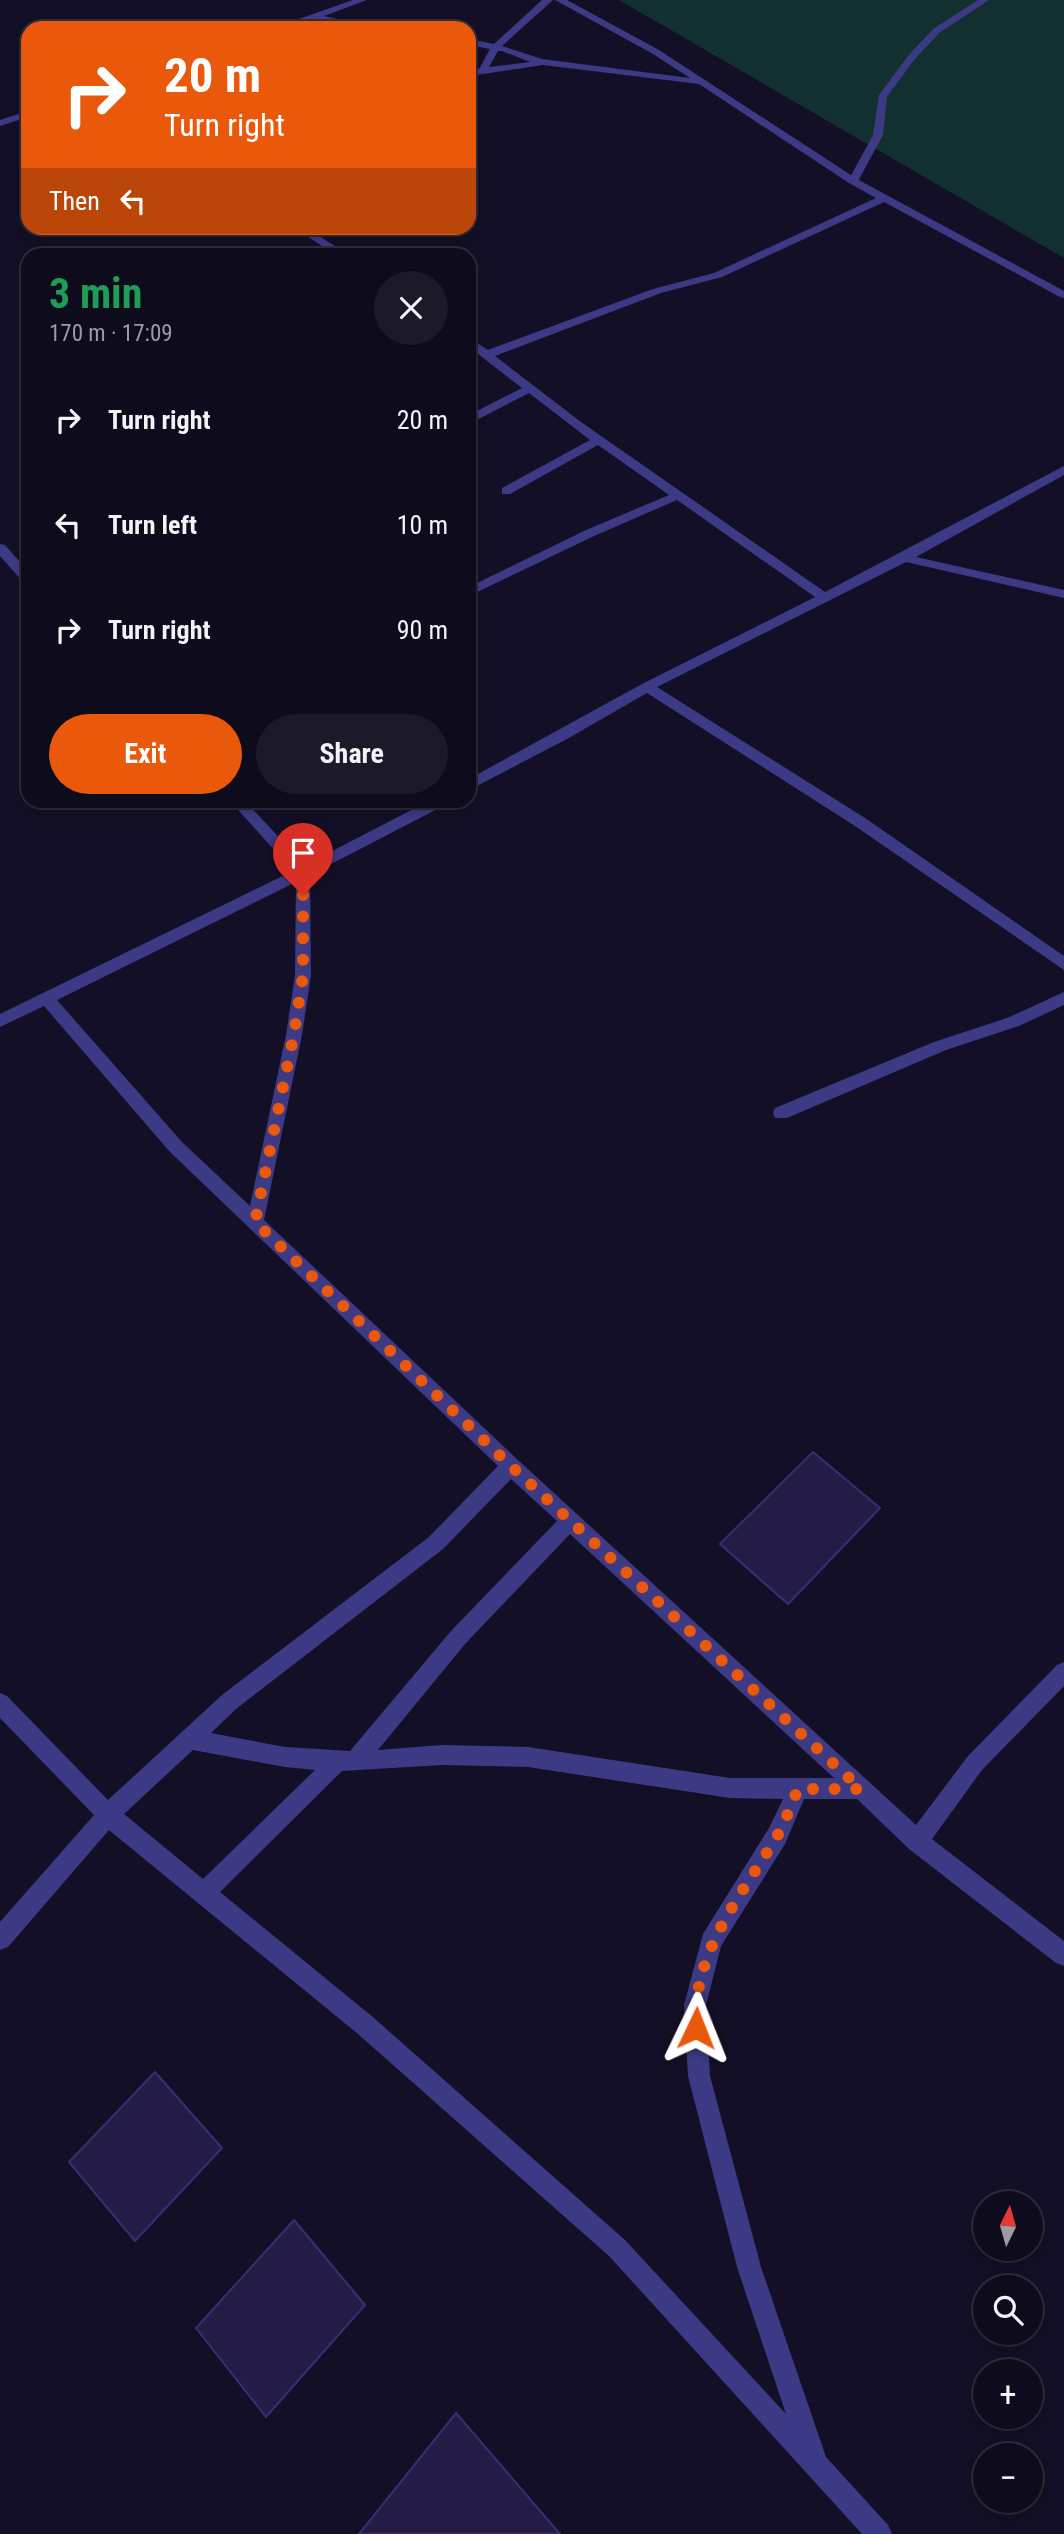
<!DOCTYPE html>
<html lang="en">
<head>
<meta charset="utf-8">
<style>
	:root { --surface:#0e0b1c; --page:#1c1929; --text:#f1f3f6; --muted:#9b9ba3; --line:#2e2b3b; --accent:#ea580c }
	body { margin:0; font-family:"Roboto Condensed",sans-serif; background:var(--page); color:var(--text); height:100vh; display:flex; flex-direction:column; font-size:26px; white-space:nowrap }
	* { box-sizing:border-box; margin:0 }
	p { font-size:23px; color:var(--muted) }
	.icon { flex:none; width:38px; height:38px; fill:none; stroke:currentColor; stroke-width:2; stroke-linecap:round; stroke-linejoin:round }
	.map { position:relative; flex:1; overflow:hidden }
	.details { position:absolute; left:21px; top:248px; width:455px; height:560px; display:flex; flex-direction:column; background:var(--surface); border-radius:21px; box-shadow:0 4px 10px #0003,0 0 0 2px var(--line) }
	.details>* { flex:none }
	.banner { position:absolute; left:21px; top:21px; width:455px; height:214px; border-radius:21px; box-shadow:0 4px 10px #0003,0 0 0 2px var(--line); background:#ea580c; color:#fff; overflow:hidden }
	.needle { width:46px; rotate:5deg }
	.buttons { position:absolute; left:973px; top:2191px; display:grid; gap:14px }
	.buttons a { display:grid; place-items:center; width:70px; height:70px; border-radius:50%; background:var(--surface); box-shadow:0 4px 10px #0003,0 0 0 2px var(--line); font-size:35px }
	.pin { position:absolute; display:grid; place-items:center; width:60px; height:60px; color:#fff; margin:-72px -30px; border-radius:50% 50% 50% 0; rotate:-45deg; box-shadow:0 0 7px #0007 }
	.pin .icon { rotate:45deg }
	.me { position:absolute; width:77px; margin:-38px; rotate:2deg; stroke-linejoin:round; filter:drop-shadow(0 0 5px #0008) }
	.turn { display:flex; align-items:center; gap:24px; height:147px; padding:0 28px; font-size:32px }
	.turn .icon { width:91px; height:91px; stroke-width:2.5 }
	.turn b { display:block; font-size:49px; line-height:60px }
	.then { display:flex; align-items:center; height:66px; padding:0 28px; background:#0003; gap:14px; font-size:26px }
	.round { display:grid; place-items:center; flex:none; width:74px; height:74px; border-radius:37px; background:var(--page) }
	.head { display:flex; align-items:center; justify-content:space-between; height:119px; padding:0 28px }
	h1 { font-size:42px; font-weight:700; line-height:52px; color:#1e9e55 }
	.action { display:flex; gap:14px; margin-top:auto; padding:14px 28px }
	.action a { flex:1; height:80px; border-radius:42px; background:var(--accent); color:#fff; font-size:28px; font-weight:700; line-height:80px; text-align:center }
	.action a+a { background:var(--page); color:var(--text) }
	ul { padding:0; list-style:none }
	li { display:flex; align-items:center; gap:21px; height:105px; padding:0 28px }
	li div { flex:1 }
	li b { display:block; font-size:26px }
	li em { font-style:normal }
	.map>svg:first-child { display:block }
	.green { fill:#12302f }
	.building { fill:#241b47; stroke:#3b2d73; stroke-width:2 }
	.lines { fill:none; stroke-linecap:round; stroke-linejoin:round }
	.lane { fill:#3d3a85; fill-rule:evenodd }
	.street { fill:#3d3a85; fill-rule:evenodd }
	.route { stroke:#ea580c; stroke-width:12; stroke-dasharray:0 21.6 }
</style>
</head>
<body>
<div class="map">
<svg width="1064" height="2534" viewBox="0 0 1064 2534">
	<rect width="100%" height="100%" fill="#130f26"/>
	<!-- green -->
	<path class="green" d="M 619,0 L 1064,0 L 1064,258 Z"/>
	<!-- building -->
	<path class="building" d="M 813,1452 L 880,1508 L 788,1604 L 720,1544 Z
		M 155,2072 L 222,2148 L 135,2241 L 69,2162 Z
		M 294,2220 L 365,2305 L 266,2417 L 196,2328 Z
		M 456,2413 L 560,2534 L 359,2534 Z"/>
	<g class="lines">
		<!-- lane -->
		<path class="lane" d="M 978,0 L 989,0 L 939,33 L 914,60 L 887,97 L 883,135 L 857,183 L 849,183 L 848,181 L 873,135 L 879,95 L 908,56 L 933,29 Z"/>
		<!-- street -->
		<path class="street" d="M 353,0 L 367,0 L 324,16 L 377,28 C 356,28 337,22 316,20 C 303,19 288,28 273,28 Z
			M 542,0 L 553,0 L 502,46 L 542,59 L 690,78 L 653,54 L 555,0 L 567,0 L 659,50 L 857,179 L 1064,291 L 1064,298 L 1060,297 L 884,202 L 722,277 L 661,293 L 495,356 L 581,422 L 825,592 L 1064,466 L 1064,475 L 916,557 L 1064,590 L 1064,598 L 906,562 L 657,687 L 865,818 L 1064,956 L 1064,970 L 855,826 L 647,693 L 567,739 L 469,790 L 469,779 L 642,684 L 815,597 L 677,500 L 594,536 L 469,596 L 469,587 L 586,530 L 669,495 L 598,445 L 510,494 L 502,494 L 502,488 L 590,440 L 529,393 L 469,424 L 469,415 L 522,388 L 469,347 L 469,338 L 488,350 L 653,289 L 714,273 L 876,198 L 849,183 L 699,84 L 543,65 L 469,76 L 469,70 L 479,69 L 490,49 L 469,45 L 469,39 L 494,44 ZM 498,51 L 502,51 L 530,62 L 489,67 Z
			M 28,111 L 28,117 L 0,126 L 0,120 Z
			M 295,228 L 307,228 L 350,256 L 337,256 Z
			M 0,544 L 5,545 L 28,571 L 28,583 L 23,582 L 0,556 Z
			M 231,802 L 246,802 L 305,865 L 427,802 L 445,802 L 443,806 L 310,875 L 311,975 L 302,1035 L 264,1220 L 518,1460 L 916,1825 L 968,1756 L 1057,1665 L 1064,1662 L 1064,1686 L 982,1770 L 932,1839 L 1064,1941 L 1064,1966 L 1056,1963 L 909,1849 L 857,1799 L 804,1799 L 785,1844 L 721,1946 L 706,2005 L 710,2076 L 761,2267 L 826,2457 L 888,2525 L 892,2534 L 862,2534 L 609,2256 L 358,2034 L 109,1830 L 8,1947 L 0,1950 L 0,1922 L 94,1815 L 0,1718 L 0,1693 L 7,1696 L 108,1800 L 222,1695 L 429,1537 L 498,1466 L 170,1152 L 44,1006 L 0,1027 L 0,1014 L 293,871 ZM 296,882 L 295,975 L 286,1035 L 250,1206 L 182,1142 L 57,1000 ZM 511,1479 L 557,1521 L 451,1631 L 350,1751 L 285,1747 L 211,1733 L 236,1709 L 443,1549 ZM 570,1534 L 834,1778 L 730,1778 L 528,1747 L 442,1745 L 378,1750 L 465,1644 ZM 193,1750 L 285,1767 L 315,1770 L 203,1879 L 124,1814 ZM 442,1765 L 528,1767 L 730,1798 L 783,1799 L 769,1828 L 703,1934 L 684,2005 L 688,2076 L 737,2267 L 786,2414 L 625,2240 L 374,2018 L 220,1892 L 342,1771 Z
			M 1064,992 L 1064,1005 L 1019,1026 L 946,1050 L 787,1118 L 775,1118 L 773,1113 L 775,1108 L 934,1042 L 1007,1018 Z"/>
	</g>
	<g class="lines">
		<!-- route -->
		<path class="route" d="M 303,895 L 303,975 L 294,1034 L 255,1222 L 511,1466 L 861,1789 L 798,1789 C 791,1805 785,1823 776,1838 C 739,1899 692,1953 696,2028"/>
	</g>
</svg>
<div class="buttons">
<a><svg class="needle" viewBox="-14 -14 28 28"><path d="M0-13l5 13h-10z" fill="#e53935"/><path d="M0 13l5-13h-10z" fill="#9b9ba3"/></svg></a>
<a><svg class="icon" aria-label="search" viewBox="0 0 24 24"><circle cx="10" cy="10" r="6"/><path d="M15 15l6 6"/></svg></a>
<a>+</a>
<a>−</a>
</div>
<div class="pin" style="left:303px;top:895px;background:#d93025"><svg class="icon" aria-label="arrive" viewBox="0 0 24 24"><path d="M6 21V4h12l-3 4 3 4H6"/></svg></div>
<svg class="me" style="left:696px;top:2028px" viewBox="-20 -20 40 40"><path d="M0-17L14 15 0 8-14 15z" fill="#ea580c" stroke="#fff" stroke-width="4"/></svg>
<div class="banner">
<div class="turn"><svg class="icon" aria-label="right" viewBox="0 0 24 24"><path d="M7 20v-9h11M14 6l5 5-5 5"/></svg><div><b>20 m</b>Turn right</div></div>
<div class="then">Then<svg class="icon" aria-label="left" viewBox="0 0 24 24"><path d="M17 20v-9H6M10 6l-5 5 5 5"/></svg></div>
</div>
<section class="details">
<div class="head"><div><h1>3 min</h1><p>170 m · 17:09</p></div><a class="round"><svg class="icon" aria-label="close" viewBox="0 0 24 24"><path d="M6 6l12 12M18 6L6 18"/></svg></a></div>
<ul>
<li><svg class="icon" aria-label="right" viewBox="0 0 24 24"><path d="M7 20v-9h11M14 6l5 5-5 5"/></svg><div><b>Turn right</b></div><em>20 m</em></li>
<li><svg class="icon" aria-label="left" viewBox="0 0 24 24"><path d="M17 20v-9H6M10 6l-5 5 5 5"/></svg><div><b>Turn left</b></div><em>10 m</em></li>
<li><svg class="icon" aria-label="right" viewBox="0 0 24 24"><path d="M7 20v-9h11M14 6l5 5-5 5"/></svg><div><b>Turn right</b></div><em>90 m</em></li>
</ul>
<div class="action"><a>Exit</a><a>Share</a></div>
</section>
</div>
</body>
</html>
